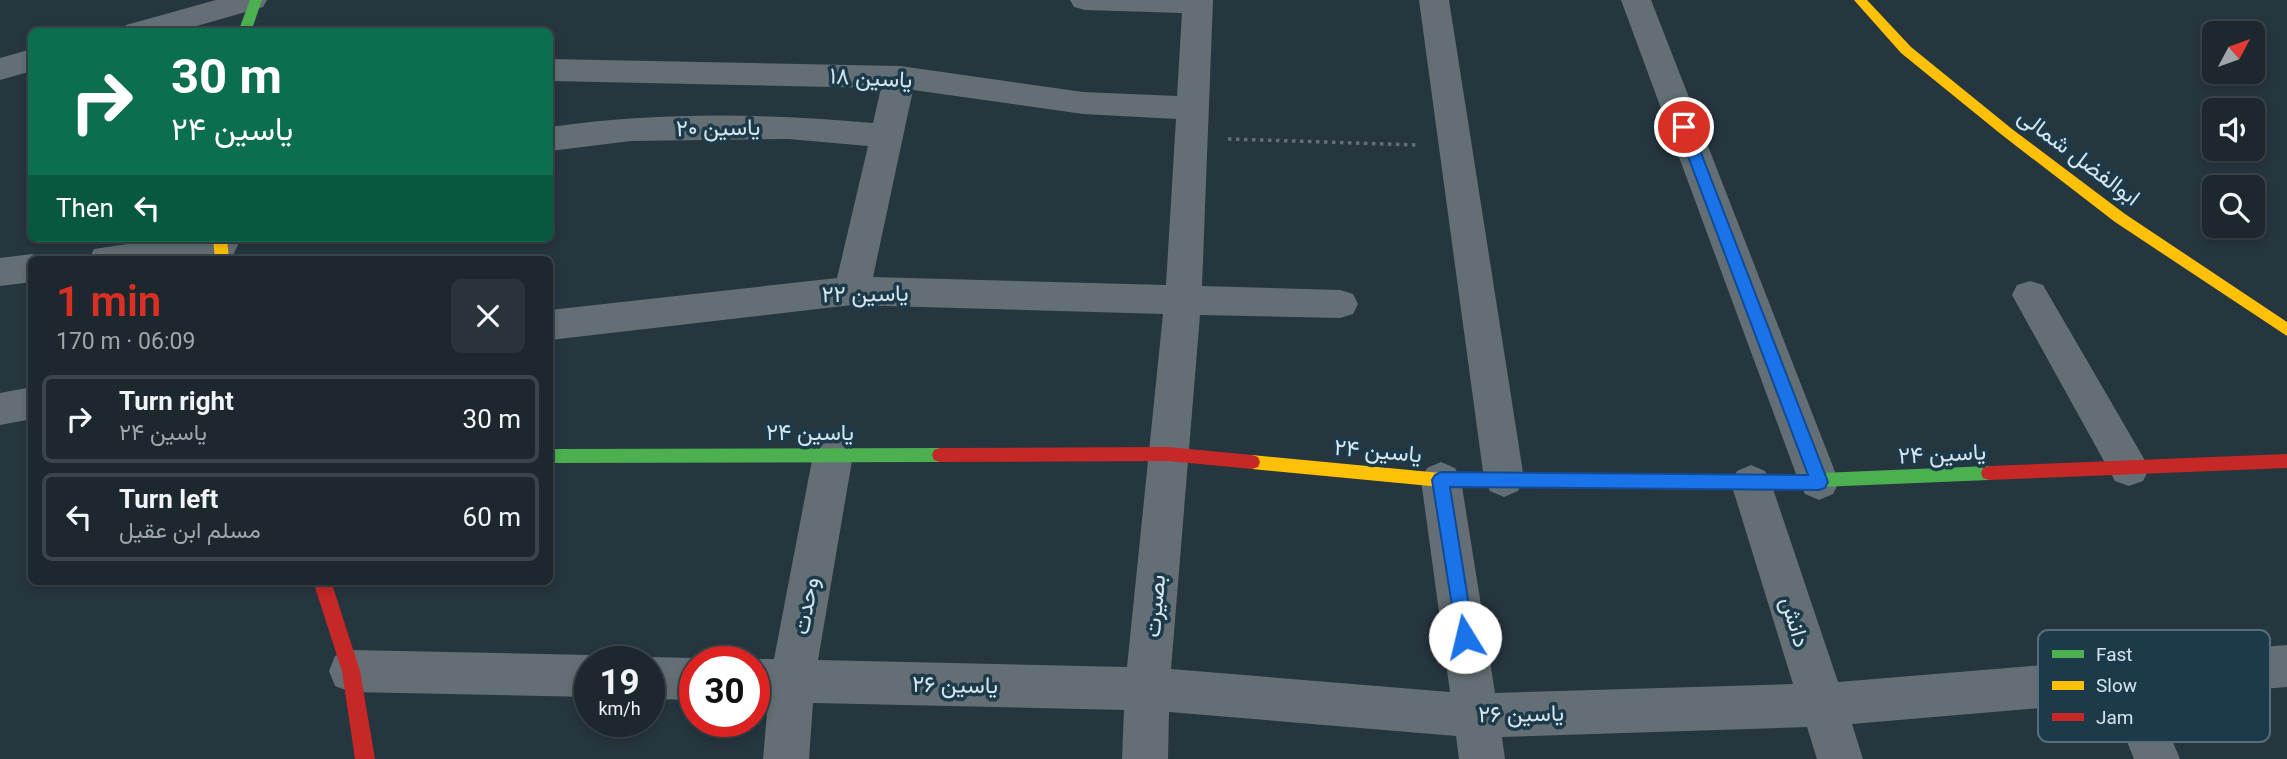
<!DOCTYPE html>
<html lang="en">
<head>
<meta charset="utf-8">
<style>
	:root { --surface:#1c282e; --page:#29343a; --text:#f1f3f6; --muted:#a0a6aa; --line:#3a444a; --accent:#d93025 }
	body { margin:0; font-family:Roboto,Vazirmatn,sans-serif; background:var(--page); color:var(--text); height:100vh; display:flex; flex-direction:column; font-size:26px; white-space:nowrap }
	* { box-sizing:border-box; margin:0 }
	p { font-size:23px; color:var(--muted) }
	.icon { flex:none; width:38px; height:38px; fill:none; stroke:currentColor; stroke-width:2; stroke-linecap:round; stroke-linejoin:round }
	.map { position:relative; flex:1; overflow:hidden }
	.details { position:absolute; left:28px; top:256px; width:525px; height:329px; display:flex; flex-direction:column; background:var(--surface); border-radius:10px; box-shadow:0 4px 10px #0003,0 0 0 2px var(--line) }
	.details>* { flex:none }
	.hud { position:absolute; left:28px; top:28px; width:525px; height:214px; border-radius:10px; box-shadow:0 4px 10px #0003,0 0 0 2px var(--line); background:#0b6e4f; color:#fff; overflow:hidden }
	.needle { width:46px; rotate:49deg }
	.fabs { position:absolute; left:2202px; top:21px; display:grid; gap:14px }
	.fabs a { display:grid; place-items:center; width:63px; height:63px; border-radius:10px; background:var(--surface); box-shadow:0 4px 10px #0003,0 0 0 2px var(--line); font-size:35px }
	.speed { position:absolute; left:574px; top:646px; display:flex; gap:14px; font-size:35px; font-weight:700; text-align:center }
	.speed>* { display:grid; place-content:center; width:91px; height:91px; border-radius:50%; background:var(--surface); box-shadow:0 4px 10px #0003,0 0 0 2px var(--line); line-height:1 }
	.speed small { font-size:18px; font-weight:400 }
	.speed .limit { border:10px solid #d22; background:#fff; color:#111 }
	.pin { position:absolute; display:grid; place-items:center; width:60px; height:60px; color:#fff; margin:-30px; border:4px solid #fff; border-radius:50%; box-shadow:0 2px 7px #0007 }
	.me { position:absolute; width:77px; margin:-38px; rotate:351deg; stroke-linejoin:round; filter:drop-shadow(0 0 5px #0008) }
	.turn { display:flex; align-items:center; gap:24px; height:147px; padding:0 28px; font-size:32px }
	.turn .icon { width:91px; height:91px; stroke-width:2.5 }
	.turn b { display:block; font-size:49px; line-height:60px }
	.then { display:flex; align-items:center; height:66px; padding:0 28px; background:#0003; gap:14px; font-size:26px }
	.round { display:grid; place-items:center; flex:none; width:74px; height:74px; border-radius:10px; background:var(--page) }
	.head { display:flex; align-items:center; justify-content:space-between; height:119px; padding:0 28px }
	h1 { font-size:42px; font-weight:600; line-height:52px; color:var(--accent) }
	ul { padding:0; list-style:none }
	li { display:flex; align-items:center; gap:21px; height:88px; margin:0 14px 10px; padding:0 14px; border:4px solid var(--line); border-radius:10px }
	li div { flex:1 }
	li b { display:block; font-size:26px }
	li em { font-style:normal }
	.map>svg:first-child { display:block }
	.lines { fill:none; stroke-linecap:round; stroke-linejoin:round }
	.path { stroke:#646f74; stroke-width:3.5; stroke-dasharray:3.5 4.5; stroke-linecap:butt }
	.street { fill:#636f74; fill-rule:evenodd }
	.fast { fill:#4caf50; fill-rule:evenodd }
	.slow { fill:#ffc107; fill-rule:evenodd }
	.jam { fill:#c62828; fill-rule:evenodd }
	.route { fill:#1a73e8; stroke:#114b97; stroke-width:2 }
	.labels { text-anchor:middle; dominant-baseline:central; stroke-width:7; stroke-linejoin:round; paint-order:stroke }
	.street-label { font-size:23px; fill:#d5e6ef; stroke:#1c3a49 }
	.key { fill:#1c3a49; stroke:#546e7b; stroke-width:2 }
	.key-label { font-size:19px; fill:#d5e6ef }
</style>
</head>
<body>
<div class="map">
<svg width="2287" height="759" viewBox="0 0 2287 759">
	<rect width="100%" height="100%" fill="#26363e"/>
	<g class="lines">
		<!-- path -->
		<path class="path" d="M 1228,139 L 1419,145"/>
		<!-- street -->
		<path class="street" d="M 216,0 L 267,0 L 263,7 L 176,32 L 122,32 L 126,25 Z
			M 1070,0 L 1213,0 L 1202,286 L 1340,290 L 1353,294 L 1358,304 L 1353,314 L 1340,318 L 1200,315 L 1171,669 L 1450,692 L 1421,480 L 1427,468 L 1441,462 L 1455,468 L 1461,480 L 1495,693 L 1793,684 L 1731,483 L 1737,471 L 1751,465 L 1765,471 L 1771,483 L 1838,682 L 2287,645 L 2287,687 L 2154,698 L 2180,759 L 2134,759 L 2111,702 L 1852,724 L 1863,759 L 1817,759 L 1807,727 L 1502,737 L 1505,759 L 1459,759 L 1456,736 L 1169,712 L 1168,759 L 1122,759 L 1124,710 L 813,703 L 809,759 L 763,759 L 768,702 L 754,701 L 754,662 L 747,662 L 754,659 L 774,659 L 813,455 L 819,443 L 833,438 L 847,443 L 853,455 L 818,660 L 1127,667 L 1163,314 L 852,305 L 550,340 L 550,310 L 837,278 L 868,146 L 788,139 L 631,141 L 550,151 L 550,127 C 657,112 765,113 873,123 L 881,88 L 550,81 L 550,59 L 900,66 L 1083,92 L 1177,96 L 1182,13 L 1085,10 L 1074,7 ZM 913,90 L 1083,114 L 1176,119 L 1166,285 L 873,277 Z
			M 1419,0 L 1449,0 L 1524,479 L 1518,491 L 1504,497 L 1490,491 L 1484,479 Z
			M 1621,0 L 1651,0 L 1839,482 L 1833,494 L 1819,500 L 1805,494 L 1799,482 Z
			M 32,49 L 32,71 L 0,80 L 0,58 Z
			M 167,238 L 234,238 L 238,245 L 233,255 L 216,259 L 89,259 L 94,249 Z
			M 32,254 L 45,259 L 32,259 L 32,282 L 0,286 L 0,258 Z
			M 2030,281 L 2043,285 L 2143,457 L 2149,469 L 2143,481 L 2129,486 L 2115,481 L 2012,295 L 2017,285 Z
			M 32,387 L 32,419 L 0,425 L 0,393 Z
			M 351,650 L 590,655 L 606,662 L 590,662 L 590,697 L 351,692 L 335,686 L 329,671 L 335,656 Z
			M 649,657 L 695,658 L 705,662 L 695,662 L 695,700 L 649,699 L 649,662 L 637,662 Z"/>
		<!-- fast -->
		<path class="fast" d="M 250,0 L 262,0 L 251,32 L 238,32 Z
			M 940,448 L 946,450 L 948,455 L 946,460 L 940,462 L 550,463 L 550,449 Z
			M 1989,466 L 1995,468 L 1997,473 L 1995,478 L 1989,480 L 1751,490 L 1647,489 L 1641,487 L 1639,482 L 1641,477 L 1647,475 L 1751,476 Z"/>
		<!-- slow -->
		<path class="slow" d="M 1854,0 L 1867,0 L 1911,47 L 2012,129 L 2125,214 L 2287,322 L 2287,336 L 2115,222 L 2002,135 L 1901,53 Z
			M 213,238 L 227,238 L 229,259 L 215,259 Z
			M 1252,455 L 1441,473 L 1647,475 L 1653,477 L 1655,482 L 1653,487 L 1647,489 L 1441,487 L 1252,469 L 1246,467 L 1244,462 L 1246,457 Z"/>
		<!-- jam -->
		<path class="jam" d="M 1168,447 L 1252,455 L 1258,457 L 1260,462 L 1258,467 L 1252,469 L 1168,461 L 940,462 L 934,460 L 932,455 L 934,450 L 940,448 Z
			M 2287,454 L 2287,468 L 1989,480 L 1983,478 L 1981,473 L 1983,468 L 1989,466 Z
			M 313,581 L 331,581 L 360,671 L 375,759 L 355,759 L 342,671 Z"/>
	</g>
	<!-- route -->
	<path class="route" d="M 1684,122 L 1691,127 L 1828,482 L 1825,488 L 1819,490 L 1450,487 L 1474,637 L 1471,643 L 1465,646 L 1458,643 L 1432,480 L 1435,475 L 1441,472 L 1808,475 L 1677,127 Z"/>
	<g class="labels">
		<!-- street labels -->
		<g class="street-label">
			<text transform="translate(871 78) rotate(3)">یاسین ۱۸</text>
			<text transform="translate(718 128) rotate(-1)">یاسین ۲۰</text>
			<text transform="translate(2079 157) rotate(37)">ابوالفضل شمالی</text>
			<text transform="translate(865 294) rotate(-1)">یاسین ۲۲</text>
			<text x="810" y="432">یاسین ۲۴</text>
			<text transform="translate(1378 451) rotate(5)">یاسین ۲۴</text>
			<text transform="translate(1942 454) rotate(-3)">یاسین ۲۴</text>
			<text transform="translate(806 606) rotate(-80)">وحدت</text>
			<text transform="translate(1155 606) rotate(-85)">بصیرت</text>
			<text transform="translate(1795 622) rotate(73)">دانش</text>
			<text transform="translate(955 685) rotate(1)">یاسین ۲۶</text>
			<text transform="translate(1521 714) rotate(-1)">یاسین ۲۶</text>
		</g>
	</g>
	<!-- legend -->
	<rect x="2038" y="630" width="232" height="112" rx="10" class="key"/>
	<rect x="2052" y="650" width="32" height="8" fill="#4caf50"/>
	<rect x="2052" y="681" width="32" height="9" fill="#ffc107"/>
	<rect x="2052" y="713" width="32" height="8" fill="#c62828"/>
	<g class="key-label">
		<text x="2096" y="661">Fast</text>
		<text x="2096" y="692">Slow</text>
		<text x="2096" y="724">Jam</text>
	</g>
</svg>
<div class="fabs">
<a><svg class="needle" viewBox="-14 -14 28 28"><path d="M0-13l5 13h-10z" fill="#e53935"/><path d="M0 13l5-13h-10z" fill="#a0a6aa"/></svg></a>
<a><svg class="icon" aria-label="sound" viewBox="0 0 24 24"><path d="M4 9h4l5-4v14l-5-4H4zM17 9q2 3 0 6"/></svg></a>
<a><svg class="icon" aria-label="search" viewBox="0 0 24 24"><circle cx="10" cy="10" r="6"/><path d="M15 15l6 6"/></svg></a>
</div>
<div class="speed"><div>19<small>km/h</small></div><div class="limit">30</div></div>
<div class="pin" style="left:1684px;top:127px;background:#d93025"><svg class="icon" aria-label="arrive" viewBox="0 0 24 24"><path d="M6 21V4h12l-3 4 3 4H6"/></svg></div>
<svg class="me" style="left:1465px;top:637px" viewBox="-20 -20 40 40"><circle r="19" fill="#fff"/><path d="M0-13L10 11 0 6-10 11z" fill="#1a73e8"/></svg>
<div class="hud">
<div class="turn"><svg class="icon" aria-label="right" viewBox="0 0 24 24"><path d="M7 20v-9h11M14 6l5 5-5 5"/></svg><div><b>30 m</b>یاسین ۲۴</div></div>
<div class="then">Then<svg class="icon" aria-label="left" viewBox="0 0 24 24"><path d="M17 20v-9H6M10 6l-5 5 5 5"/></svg></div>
</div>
<section class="details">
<div class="head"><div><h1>1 min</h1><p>170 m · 06:09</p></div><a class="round"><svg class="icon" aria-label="close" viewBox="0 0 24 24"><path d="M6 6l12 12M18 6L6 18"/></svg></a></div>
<ul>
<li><svg class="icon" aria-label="right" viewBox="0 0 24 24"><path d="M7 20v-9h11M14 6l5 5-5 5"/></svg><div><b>Turn right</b><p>یاسین ۲۴</p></div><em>30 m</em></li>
<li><svg class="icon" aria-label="left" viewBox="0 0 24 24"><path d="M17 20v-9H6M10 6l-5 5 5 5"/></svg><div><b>Turn left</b><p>مسلم ابن عقیل</p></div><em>60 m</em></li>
</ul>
</section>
</div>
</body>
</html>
